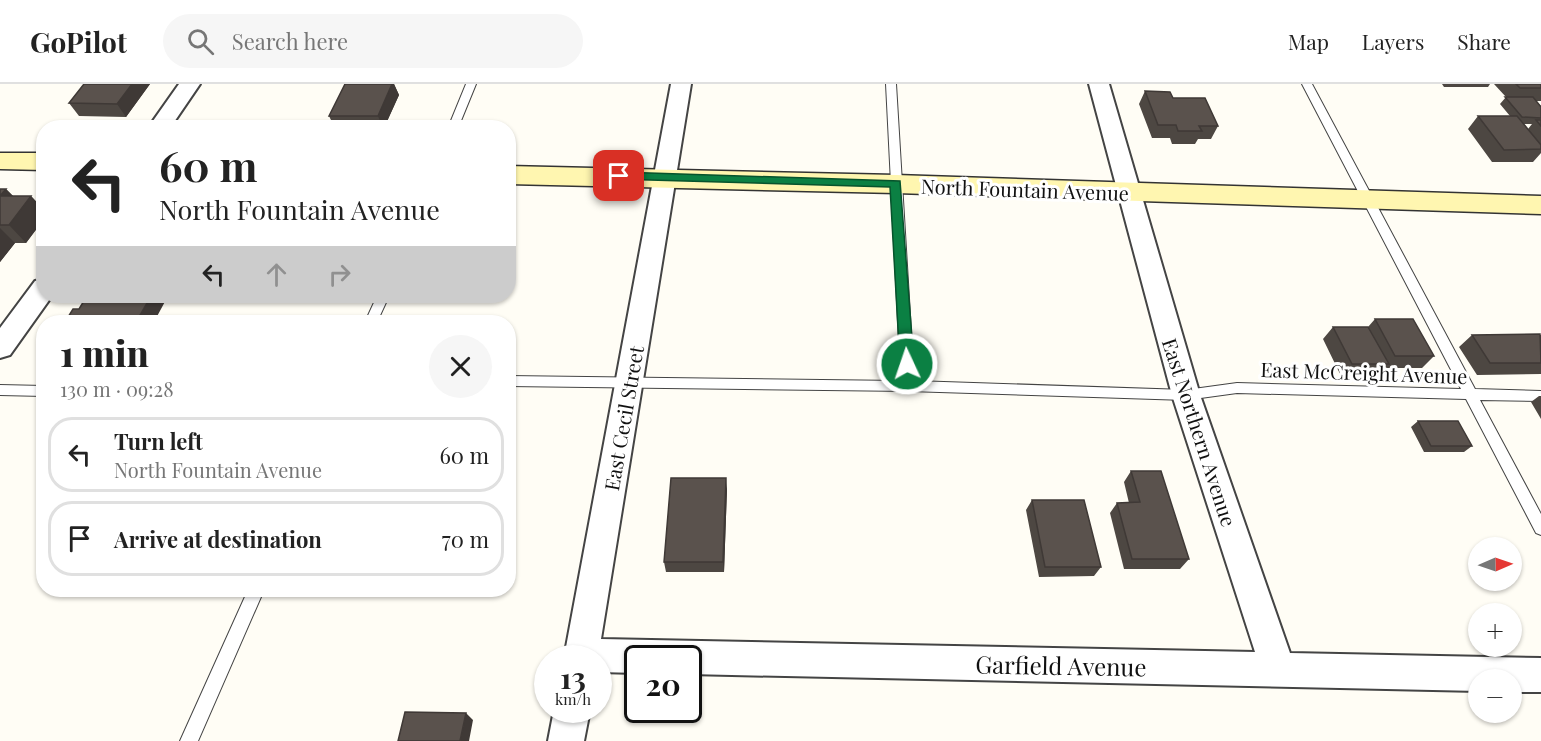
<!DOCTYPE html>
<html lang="en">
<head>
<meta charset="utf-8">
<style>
	:root { --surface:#fff; --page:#f6f6f6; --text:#222; --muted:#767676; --line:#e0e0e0 }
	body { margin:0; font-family:"Playfair Display",serif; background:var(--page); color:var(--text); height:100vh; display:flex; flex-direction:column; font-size:22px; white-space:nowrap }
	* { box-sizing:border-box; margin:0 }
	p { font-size:20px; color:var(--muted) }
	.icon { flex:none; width:33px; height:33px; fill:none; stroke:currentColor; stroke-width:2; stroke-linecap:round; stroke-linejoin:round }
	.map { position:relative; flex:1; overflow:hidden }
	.details { position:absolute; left:36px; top:231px; width:480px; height:282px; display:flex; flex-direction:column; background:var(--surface); border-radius:24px; box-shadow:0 2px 4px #0004 }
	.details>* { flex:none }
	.guide { position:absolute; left:36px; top:36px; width:480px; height:183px; border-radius:24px; box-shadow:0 2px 4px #0004; background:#fff; color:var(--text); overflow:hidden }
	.needle { width:39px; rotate:88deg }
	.buttons { position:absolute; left:1468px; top:453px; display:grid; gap:12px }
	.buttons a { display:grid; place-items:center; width:54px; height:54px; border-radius:50%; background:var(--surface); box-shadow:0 2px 4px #0004; font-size:30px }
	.speed { position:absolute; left:534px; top:561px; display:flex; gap:12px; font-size:30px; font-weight:700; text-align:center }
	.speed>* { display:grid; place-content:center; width:78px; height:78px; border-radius:50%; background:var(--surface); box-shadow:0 2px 4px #0004; line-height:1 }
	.speed small { font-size:15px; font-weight:400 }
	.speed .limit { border:3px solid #111; border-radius:9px; background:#fff; color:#111 }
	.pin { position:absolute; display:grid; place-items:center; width:51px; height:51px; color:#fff; margin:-26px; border-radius:12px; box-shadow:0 3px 9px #0006 }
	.me { position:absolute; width:66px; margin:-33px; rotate:357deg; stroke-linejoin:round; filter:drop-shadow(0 0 4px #0008) }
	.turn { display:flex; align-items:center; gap:21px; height:126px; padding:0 24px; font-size:27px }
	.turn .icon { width:78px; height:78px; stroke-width:2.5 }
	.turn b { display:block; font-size:42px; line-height:51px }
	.lanes { display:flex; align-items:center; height:57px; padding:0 24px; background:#0003; justify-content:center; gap:30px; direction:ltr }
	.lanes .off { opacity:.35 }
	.round { display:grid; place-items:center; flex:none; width:63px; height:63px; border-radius:32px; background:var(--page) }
	.summary { display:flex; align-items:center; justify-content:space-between; height:102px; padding:0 24px }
	h1 { font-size:36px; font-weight:800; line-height:45px }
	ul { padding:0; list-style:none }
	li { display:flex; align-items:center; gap:18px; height:75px; margin:0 12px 9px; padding:0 12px; border:3px solid var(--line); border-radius:24px }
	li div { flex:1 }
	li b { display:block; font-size:22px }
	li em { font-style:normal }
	header { display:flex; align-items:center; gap:36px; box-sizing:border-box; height:84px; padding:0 30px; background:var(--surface); border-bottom:2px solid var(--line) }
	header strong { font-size:28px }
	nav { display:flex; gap:33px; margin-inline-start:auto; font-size:21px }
	.search { width:420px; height:54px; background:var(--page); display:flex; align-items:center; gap:15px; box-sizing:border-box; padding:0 21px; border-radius:33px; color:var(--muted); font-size:22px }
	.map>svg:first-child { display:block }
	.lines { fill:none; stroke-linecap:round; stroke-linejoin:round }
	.lane-casing { stroke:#444; stroke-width:2 }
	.street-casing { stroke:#444; stroke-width:4 }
	.secondary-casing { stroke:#333; stroke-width:3 }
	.lane { fill:#fff; fill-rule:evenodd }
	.street { fill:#fff; fill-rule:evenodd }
	.secondary { fill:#fff6b0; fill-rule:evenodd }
	.wall { fill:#4d4742; fill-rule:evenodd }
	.shaded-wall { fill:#3f3936 }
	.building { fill:#5a524d; stroke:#3f3936; stroke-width:1.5 }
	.route { fill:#0b8043; stroke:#07532c; stroke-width:1.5 }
	.labels { text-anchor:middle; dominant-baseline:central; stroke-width:6; stroke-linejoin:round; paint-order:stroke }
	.street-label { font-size:20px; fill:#111; stroke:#fff }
	.near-street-label { font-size:24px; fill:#111; stroke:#fff }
</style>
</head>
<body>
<header>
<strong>GoPilot</strong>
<div class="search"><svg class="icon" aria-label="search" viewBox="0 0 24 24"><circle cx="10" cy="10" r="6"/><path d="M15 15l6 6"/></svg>Search here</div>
<nav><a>Map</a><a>Layers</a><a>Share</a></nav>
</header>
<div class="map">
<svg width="1541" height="657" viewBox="0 0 1541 657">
	<rect width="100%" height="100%" fill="#fffdf5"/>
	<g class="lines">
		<!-- lane casing -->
		<g class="lane-casing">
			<path id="lane" d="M 466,0 L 476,0 L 458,44 L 448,44 Z
				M 886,0 L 896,0 L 914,297 L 1186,306 L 1237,299 L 1461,305 L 1302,0 L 1312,0 L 1475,305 L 1541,307 L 1541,317 L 1480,316 L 1541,430 L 1541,451 L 1536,449 L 1466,315 L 1237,309 L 1186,316 L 908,307 L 508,302 L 508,292 L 901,297 Z
				M 377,212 L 389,212 L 377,238 L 365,238 Z
				M 0,301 L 44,302 L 44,312 L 0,311 Z
				M 248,506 L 264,506 L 198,657 L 180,657 Z"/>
		</g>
		<!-- street casing -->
		<g class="street-casing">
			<path id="street" d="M 179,0 L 200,0 L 170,44 L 148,44 Z
				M 671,0 L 691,0 L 601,555 L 1255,568 L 1172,311 L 1089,0 L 1109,0 L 1200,311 L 1290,569 L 1541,574 L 1541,608 L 1512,608 L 1512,596 L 1479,596 L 1479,607 L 688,590 L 688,574 L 638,574 L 638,589 L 598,588 L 598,574 L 564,574 Z
				M 44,195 L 44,212 L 52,212 L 10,271 L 0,274 L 0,244 L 35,197 Z
				M 554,626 L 590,626 L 584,657 L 548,657 Z"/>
		</g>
		<!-- secondary casing -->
		<g class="secondary-casing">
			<path id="secondary" d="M 0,69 L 44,69 L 44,86 L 0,85 Z
				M 508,82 L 896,91 L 1541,112 L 1541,130 L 896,109 L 508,100 Z"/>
		</g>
		<!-- lane -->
		<use href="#lane" class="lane"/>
		<!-- street -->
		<use href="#street" class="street"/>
		<!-- secondary -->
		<use href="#secondary" class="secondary"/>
	</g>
	<!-- wall -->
	<path class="wall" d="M 84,0 L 150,0 L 126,33 L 79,32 L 69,19 Z
		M 345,0 L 394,0 L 399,11 L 384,44 L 335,44 L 329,32 Z
		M 1442,0 L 1490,0 L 1488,3 L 1444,3 Z
		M 1494,0 L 1541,0 L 1541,17 L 1536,17 L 1541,22 L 1541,69 L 1533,78 L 1492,78 L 1468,45 L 1478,32 L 1510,32 L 1500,20 L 1506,13 ZM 1524,40 L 1532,40 L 1528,45 Z
		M 1145,7 L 1173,14 L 1218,42 L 1211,55 L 1198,55 L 1195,60 L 1172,60 L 1170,54 L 1152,54 L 1139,20 Z
		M 0,105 L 6,105 L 13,112 L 31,112 L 44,126 L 44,135 L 26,159 L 15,159 L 0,178 Z
		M 1375,235 L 1434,272 L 1422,284 L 1384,284 L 1377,291 L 1341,292 L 1323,255 L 1333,243 L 1368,243 Z
		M 1472,251 L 1541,251 L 1541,290 L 1477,291 L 1459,263 Z
		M 1539,312 L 1541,312 L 1541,335 L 1531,318 Z
		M 1418,337 L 1472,362 L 1464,368 L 1424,368 L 1411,343 Z
		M 1131,387 L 1189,475 L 1180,485 L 1124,485 L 1110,429 L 1117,419 L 1129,419 L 1124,398 Z
		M 727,405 L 724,488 L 666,488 L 664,478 Z
		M 1032,416 L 1101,483 L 1094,492 L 1039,493 L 1026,426 Z"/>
	<!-- shaded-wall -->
	<path class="shaded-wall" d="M 132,0 L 150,0 L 126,33 L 117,20 Z
		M 392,0 L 394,0 L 399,11 L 384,44 L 383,44 L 378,32 Z
		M 6,105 L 23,122 L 0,112 Z
		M 31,112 L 44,126 L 44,135 L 26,159 L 9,141 Z
		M 0,144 L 15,159 L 0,178 Z
		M 151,212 L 168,212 L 154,238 L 136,238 Z
		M 726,394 L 727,405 L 724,488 L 723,478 Z
		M 466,629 L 473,636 L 469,657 L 460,657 Z"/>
	<!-- building -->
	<path class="building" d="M 84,0 L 132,0 L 117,20 L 69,19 Z
		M 345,0 L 392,0 L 378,32 L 329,32 Z
		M 1516,0 L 1541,0 L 1541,4 L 1520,4 Z
		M 1145,7 L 1170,8 L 1173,14 L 1205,14 L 1218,42 L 1199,42 L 1202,47 L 1178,47 L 1176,41 L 1158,41 Z
		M 1505,13 L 1533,13 L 1541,23 L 1541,34 L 1522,33 Z
		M 1478,32 L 1517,32 L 1541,61 L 1541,65 L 1504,66 Z
		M 1536,36 L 1541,36 L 1541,42 Z
		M 0,105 L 6,105 L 0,112 Z
		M 0,112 L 31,112 L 9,141 L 0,141 Z
		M 87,212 L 151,212 L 136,238 L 65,238 L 73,225 L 79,225 Z
		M 1375,235 L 1413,235 L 1434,272 L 1395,272 Z
		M 1333,243 L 1368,243 L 1389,280 L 1352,280 Z
		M 1540,250 L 1541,279 L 1490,279 L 1472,251 Z
		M 1418,337 L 1458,337 L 1472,362 L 1431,362 Z
		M 1131,387 L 1161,387 L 1189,475 L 1132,475 L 1117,419 L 1140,418 Z
		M 671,394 L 726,394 L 723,478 L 664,478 Z
		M 1032,416 L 1084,416 L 1101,483 L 1045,483 Z
		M 405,628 L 466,629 L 460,657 L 398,657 Z"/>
	<!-- route -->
	<path class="route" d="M 619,88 L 900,97 L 914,280 L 912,283 L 907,285 L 900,280 L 890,103 L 615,95 L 613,92 Z"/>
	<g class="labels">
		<!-- street labels -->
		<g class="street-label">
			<text transform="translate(1025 105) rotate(2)">North Fountain Avenue</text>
			<text transform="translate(1364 288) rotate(2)">East McCreight Avenue</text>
			<text transform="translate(623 334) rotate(-80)">East Cecil Street</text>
			<text transform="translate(1200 348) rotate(72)">East Northern Avenue</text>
		</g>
		<!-- near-street labels -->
		<g class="near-street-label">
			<text transform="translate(1061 581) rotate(1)">Garfield Avenue</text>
		</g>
	</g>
</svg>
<div class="buttons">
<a><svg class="needle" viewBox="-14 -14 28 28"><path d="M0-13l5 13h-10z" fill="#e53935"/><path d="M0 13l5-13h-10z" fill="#767676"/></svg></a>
<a>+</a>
<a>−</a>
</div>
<div class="speed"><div>13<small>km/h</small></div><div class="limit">20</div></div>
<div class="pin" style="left:619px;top:92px;background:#d93025"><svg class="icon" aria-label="arrive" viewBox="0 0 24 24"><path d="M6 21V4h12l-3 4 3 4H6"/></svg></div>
<svg class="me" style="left:907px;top:280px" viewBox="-20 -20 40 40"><circle r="17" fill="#0b8043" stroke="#fff" stroke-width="3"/><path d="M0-11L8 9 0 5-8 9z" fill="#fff"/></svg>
<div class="guide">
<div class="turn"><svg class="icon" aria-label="left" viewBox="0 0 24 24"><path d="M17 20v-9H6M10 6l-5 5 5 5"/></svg><div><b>60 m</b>North Fountain Avenue</div></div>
<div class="lanes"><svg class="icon" aria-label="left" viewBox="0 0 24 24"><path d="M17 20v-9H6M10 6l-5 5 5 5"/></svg><svg class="icon off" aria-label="ahead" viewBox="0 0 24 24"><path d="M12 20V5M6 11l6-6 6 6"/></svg><svg class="icon off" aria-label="right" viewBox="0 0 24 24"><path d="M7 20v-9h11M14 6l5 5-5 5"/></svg></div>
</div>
<section class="details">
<div class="summary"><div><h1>1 min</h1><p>130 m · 09:28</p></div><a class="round"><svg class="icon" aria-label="close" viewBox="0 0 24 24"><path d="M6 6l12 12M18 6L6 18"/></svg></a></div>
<ul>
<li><svg class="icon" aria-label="left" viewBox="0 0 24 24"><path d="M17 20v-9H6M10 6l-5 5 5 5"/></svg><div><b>Turn left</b><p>North Fountain Avenue</p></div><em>60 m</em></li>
<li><svg class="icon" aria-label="arrive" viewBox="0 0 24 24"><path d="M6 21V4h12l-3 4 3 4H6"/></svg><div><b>Arrive at destination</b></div><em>70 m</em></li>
</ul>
</section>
</div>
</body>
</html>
